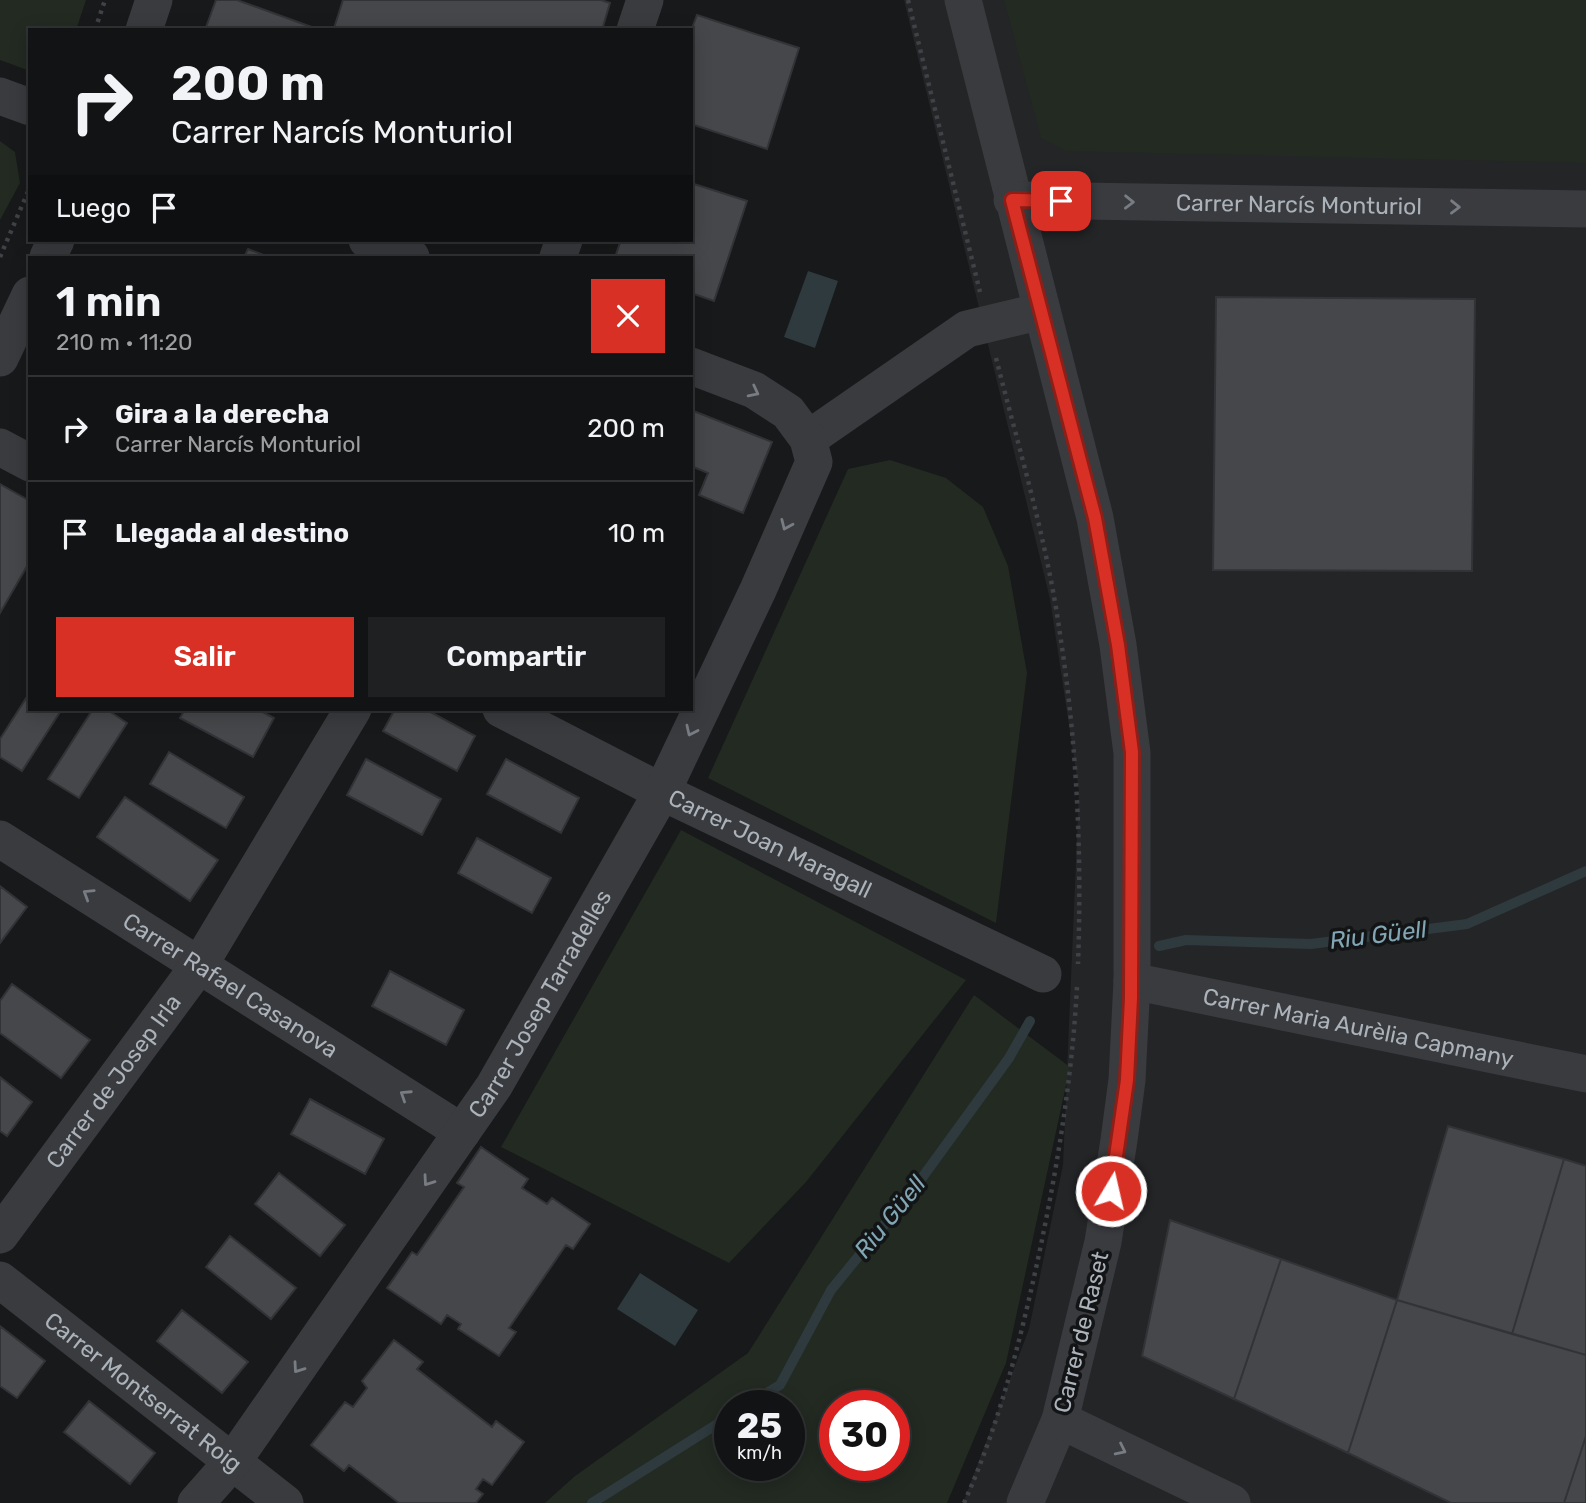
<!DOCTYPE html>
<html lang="es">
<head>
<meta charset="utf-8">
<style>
	:root { --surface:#121314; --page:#1f2022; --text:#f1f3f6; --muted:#9c9ea0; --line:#313234; --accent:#d93025 }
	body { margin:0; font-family:Rubik,sans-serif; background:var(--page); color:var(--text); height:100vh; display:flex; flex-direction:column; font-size:26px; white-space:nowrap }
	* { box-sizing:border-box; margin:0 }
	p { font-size:23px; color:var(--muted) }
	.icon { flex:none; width:38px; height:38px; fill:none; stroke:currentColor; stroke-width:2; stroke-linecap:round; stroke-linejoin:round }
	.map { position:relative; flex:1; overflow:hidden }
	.drawer { position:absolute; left:28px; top:256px; width:665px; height:455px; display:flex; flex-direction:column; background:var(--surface); border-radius:0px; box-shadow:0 4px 18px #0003,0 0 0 2px var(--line) }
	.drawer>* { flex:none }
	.hud { position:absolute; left:28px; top:28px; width:665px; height:214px; border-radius:0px; box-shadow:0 4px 18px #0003,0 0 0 2px var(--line); background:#121314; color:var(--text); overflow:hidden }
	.speed { position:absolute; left:714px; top:1390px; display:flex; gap:14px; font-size:35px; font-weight:700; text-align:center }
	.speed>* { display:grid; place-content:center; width:91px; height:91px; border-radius:50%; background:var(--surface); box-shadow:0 4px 18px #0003,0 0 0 2px var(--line); line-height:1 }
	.speed small { font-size:18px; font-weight:400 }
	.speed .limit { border:10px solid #d22; background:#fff; color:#111 }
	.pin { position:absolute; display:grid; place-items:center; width:60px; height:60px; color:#fff; margin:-30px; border-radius:14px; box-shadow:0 4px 10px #0006 }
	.me { position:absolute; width:77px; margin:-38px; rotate:9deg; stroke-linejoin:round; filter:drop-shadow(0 0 5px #0008) }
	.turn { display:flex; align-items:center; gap:24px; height:147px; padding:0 28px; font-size:32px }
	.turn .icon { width:91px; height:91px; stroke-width:2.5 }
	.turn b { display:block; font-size:49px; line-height:60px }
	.then { display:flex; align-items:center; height:66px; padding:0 28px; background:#0003; gap:14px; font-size:26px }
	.round { display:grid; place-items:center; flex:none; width:74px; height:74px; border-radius:0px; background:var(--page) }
	.overview { display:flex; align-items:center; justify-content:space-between; height:119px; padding:0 28px }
	h1 { font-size:42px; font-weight:600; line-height:52px }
	.primary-button { display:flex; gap:14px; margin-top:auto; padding:14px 28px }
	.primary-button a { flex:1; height:80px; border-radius:0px; background:var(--accent); color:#fff; font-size:28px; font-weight:600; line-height:80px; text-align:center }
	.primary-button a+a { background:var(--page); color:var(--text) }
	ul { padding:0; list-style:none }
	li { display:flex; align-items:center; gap:21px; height:105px; padding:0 28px; border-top:2px solid var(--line) }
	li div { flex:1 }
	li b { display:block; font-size:26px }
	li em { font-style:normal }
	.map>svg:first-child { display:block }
	.built { fill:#242527 }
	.green { fill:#222a22; fill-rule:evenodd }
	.water { fill:#2e3a3e }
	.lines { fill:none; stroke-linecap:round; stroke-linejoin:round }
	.stream { stroke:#2e3a3e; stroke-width:10 }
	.building { fill:#45474a; stroke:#323336; stroke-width:2 }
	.path { stroke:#3f4246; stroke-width:4.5; stroke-dasharray:3.5 5; stroke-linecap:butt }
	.minor { stroke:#393b3f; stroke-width:37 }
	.oneway { stroke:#787c83 }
	.route-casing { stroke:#8d1f18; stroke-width:18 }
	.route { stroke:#d93025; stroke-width:12 }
	.labels { text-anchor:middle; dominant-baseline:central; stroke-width:7; stroke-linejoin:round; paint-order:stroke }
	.street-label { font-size:23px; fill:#abb2ba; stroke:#131415 }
	.water-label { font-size:24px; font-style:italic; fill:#82a6b4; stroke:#131415 }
</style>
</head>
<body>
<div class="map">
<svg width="1586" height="1503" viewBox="0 0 1586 1503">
	<rect width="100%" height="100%" fill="#18191a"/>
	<!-- built -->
	<path class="built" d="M 904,0 L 1586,0 L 1586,1503 L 963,1503 L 1029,1329 L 1063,1165 L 1079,791 L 1050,599 Z"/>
	<!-- green -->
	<path class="green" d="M 0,0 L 86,0 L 76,30 L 30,30 L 30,71 L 0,60 Z
		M 1004,0 L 1586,0 L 1586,163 L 1066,151 L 1041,138 Z
		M 0,141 L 15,152 L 20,183 L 0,220 Z
		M 890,460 L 946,478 L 983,507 L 1008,566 L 1027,673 L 996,923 L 708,778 L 848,469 Z
		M 681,830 L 966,980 L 806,1182 L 729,1263 L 501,1147 Z
		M 974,995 L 1070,1067 L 1006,1363 L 947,1503 L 545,1503 L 575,1476 L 748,1353 ZM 789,1405 L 789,1465 L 730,1465 L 730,1405 ZM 835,1405 L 894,1405 L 894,1465 L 835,1465 Z"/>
	<!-- water -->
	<path class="water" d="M 808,271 L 838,281 L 815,348 L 784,337 Z
		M 640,1273 L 698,1310 L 675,1346 L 617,1309 Z"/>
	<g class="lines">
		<!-- stream -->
		<path class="stream" d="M 1159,946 L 1186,940 L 1311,944 L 1467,924 L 1586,871
			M 747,1405 L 780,1385 L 831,1290 L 919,1182 L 1009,1058 L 1030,1021
			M 592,1503 L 730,1416"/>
	</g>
	<!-- building -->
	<path class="building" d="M 216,0 L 237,0 L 320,30 L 205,30 Z
		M 343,0 L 601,0 L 610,3 L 602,30 L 340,30 L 334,28 Z
		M 697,15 L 799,48 L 767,149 L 691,124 L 691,31 Z
		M 691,183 L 747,201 L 714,301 L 691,293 L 691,257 L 615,257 L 621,240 L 691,240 Z
		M 248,249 L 269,257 L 244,257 Z
		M 1216,297 L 1475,299 L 1472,571 L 1213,570 Z
		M 691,410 L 772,442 L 743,513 L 699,495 L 708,473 L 691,466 Z
		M 0,484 L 30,501 L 30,561 L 0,613 Z
		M 30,692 L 30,709 L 62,709 L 22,771 L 0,757 L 0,739 Z
		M 93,709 L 106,709 L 127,723 L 79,798 L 48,779 Z
		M 185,709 L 257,709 L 274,718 L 253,757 L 180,718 Z
		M 395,709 L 425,709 L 475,736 L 457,771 L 383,731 Z
		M 169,752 L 244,797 L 226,828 L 150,784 Z
		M 366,759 L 441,799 L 422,835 L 347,795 Z
		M 506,759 L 579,798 L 561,833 L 487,794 Z
		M 125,797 L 218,860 L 190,901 L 97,837 Z
		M 477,838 L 551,878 L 532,913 L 458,873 Z
		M 0,886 L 27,907 L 0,943 Z
		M 390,971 L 464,1010 L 446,1045 L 372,1006 Z
		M 12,984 L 90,1040 L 61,1078 L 0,1033 L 0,1001 Z
		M 0,1077 L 32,1102 L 7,1136 L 0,1131 Z
		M 310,1099 L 384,1139 L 365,1174 L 291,1134 Z
		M 1448,1126 L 1564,1159 L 1512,1334 L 1397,1300 Z
		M 481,1147 L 528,1179 L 522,1188 L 547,1204 L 552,1198 L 590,1224 L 573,1249 L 566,1245 L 509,1328 L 516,1332 L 499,1356 L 458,1329 L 461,1324 L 447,1315 L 441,1324 L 387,1288 L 412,1252 L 417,1255 L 464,1187 L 457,1183 Z
		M 1564,1159 L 1586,1166 L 1586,1355 L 1512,1334 Z
		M 279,1173 L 345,1225 L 320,1256 L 255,1204 Z
		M 1170,1220 L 1281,1259 L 1234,1399 L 1142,1356 Z
		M 230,1236 L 296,1288 L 271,1319 L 206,1267 Z
		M 1281,1259 L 1397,1300 L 1348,1453 L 1234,1399 Z
		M 1397,1300 L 1586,1355 L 1586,1436 L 1564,1503 L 1451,1503 L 1348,1453 Z
		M 182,1310 L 248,1362 L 222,1393 L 157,1341 Z
		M 0,1326 L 45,1361 L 17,1398 L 0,1386 Z
		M 394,1340 L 423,1362 L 417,1369 L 492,1427 L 496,1421 L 524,1442 L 492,1485 L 483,1479 L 476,1489 L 483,1494 L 476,1503 L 399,1503 L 349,1465 L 344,1471 L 311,1445 L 345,1402 L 353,1407 L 367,1388 L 362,1381 Z
		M 89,1401 L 155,1453 L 130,1484 L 64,1432 Z
		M 1586,1436 L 1586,1503 L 1564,1503 Z"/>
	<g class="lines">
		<!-- path -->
		<path class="path" d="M 908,0 L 980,292
			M 95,30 L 105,0
			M 0,257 L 30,187
			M 996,358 C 1019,449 1047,541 1060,634 C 1077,744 1082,853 1078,964
			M 964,1503 C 999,1425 1020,1342 1038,1259 C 1057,1169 1072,1079 1077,987"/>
		<!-- minor -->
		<g class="minor">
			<path d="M 963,0 L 1095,518 L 1118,645 L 1132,753 L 1132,981 L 1127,1080 L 1119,1140 L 1103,1242 L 1060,1420 L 1025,1503"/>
			<path d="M 144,30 L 154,0"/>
			<path d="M 635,30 L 645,0"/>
			<path d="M 0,96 L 30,107"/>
			<path id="s1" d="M 1012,200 L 1586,209"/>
			<path d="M 367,240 L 411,257"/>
			<path d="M 48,257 L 56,240"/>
			<path d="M 558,257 L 564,240"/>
			<path d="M 0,358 L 30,295"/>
			<path d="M 808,439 L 967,329 L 1042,311"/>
			<path d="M 0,447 L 30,463"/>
			<path id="s2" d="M 501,709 L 662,792 L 1043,974"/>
			<path id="s3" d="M 0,839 L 462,1132"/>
			<path id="s4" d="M 1132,981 L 1586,1074"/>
			<path id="s5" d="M 0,1235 L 200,964 L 353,709"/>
			<path id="s6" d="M 0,1280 L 285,1503"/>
			<path d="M 1060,1420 L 1232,1503"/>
			<path id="s7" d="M 196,1503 L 233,1461 L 494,1086 L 662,792 L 758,590 L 814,462 L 808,439 L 788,412 L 754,390 L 691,366"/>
		</g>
	</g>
	<!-- one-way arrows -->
	<defs><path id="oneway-chevron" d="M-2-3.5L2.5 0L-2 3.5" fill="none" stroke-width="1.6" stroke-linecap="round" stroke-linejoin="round" transform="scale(1.75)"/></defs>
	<g class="oneway">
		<use href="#oneway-chevron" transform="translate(1129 202) rotate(1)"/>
		<use href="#oneway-chevron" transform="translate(1455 207) rotate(1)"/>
		<use href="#oneway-chevron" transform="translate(754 392) rotate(27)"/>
		<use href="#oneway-chevron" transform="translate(786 525) rotate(114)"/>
		<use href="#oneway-chevron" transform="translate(691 731) rotate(115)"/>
		<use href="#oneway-chevron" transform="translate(88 894) rotate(-148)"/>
		<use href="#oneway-chevron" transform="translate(405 1095) rotate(-147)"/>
		<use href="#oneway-chevron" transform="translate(428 1181) rotate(125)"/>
		<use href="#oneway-chevron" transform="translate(298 1368) rotate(125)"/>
		<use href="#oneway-chevron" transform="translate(1121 1450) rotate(26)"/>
	</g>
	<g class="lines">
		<!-- route casing -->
		<g class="route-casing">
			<path id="route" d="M 1061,201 L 1012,200 L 1095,518 L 1118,645 L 1132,752 L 1131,998 L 1127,1080 L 1111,1191"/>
		</g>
		<!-- route -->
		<use href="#route" class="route"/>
	</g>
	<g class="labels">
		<!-- street labels -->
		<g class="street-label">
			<text stroke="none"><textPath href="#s1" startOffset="287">Carrer Narcís Monturiol</textPath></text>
			<text stroke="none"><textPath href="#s2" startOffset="301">Carrer Joan Maragall</textPath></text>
			<text stroke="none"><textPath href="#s3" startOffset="273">Carrer Rafael Casanova</textPath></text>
			<text stroke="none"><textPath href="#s7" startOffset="607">Carrer Josep Tarradelles</textPath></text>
			<text stroke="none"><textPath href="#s4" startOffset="231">Carrer Maria Aurèlia Capmany</textPath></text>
			<text stroke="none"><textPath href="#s5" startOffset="191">Carrer de Josep Irla</textPath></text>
			<text transform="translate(1081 1332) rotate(-76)">Carrer de Raset</text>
			<text stroke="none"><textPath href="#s6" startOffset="182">Carrer Montserrat Roig</textPath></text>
		</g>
		<!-- water labels -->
		<g class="water-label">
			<text transform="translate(1378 935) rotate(-7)">Riu Güell</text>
			<text transform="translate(890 1217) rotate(-51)">Riu Güell</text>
		</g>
	</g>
</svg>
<div class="speed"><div>25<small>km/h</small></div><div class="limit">30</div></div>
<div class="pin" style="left:1061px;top:201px;background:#d93025"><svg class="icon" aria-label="arrive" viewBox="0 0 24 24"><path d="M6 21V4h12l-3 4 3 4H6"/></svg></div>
<svg class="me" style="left:1111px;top:1191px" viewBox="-20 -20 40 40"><circle r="17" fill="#d93025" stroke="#fff" stroke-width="3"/><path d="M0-11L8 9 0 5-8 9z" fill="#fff"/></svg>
<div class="hud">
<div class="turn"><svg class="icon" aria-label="right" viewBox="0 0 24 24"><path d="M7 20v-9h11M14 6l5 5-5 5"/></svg><div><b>200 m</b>Carrer Narcís Monturiol</div></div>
<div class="then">Luego<svg class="icon" aria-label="arrive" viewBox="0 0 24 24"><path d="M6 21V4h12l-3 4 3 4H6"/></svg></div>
</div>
<section class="drawer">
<div class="overview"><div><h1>1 min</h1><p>210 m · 11:20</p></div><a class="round" style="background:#d93025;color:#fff"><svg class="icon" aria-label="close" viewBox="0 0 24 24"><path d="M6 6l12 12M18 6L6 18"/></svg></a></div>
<ul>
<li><svg class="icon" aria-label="right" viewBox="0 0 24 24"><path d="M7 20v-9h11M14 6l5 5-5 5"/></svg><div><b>Gira a la derecha</b><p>Carrer Narcís Monturiol</p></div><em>200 m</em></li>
<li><svg class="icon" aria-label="arrive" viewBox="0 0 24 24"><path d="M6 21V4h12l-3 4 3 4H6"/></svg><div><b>Llegada al destino</b></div><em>10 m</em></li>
</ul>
<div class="primary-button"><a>Salir</a><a>Compartir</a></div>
</section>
</div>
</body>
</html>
